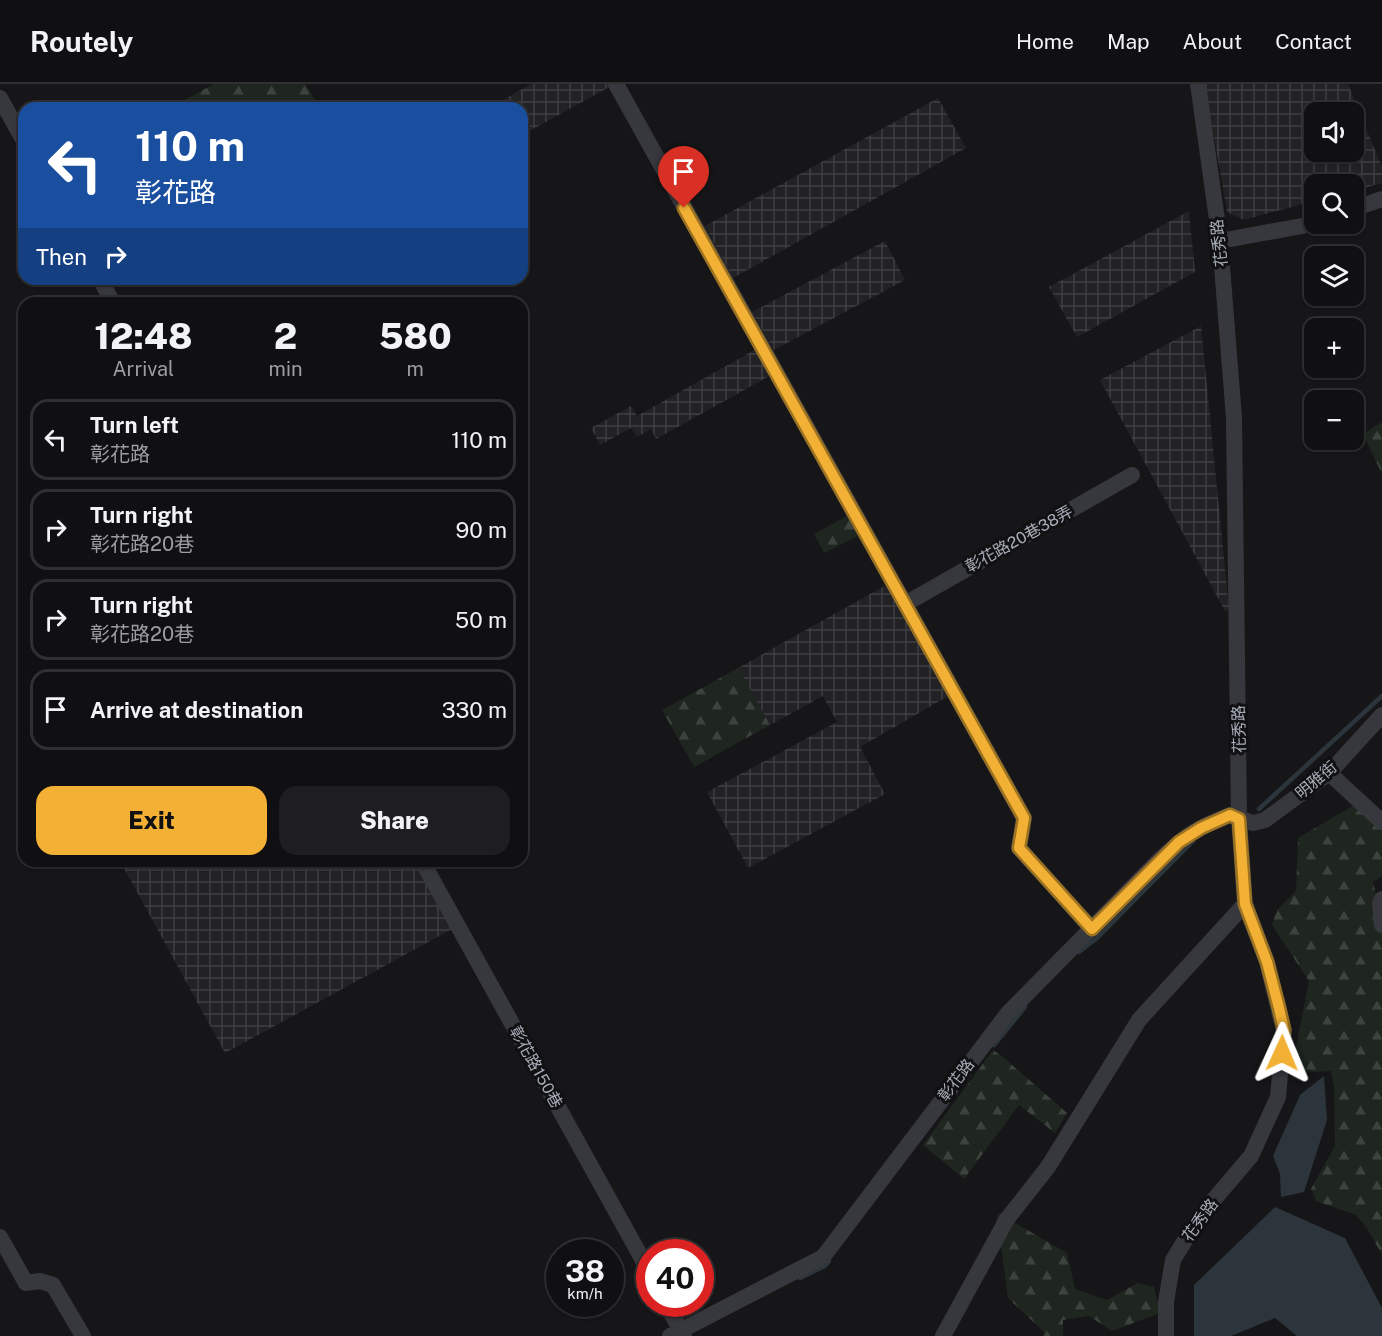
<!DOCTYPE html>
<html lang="en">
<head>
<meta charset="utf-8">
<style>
	:root { --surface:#101012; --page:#1e1e20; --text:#f1f3f6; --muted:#9c9d9f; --line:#303032; --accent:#f2b134 }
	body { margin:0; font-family:"Public Sans","Noto Sans TC",sans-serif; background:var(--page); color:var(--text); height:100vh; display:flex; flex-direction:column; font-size:22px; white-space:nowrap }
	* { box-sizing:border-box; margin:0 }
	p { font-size:20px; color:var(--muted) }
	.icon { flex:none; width:33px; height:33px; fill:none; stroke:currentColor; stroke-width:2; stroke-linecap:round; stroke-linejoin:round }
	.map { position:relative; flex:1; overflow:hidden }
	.sheet { position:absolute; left:18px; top:213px; width:510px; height:570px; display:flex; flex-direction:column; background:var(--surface); border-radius:18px; box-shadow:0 2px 4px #0004,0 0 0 2px var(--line) }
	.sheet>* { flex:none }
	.top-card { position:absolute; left:18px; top:18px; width:510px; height:183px; border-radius:18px; box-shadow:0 2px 4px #0004,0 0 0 2px var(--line); background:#1a4fa0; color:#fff; overflow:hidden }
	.tools { position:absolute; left:1304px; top:18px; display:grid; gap:12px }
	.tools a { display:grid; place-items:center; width:60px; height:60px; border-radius:12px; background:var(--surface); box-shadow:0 2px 4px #0004,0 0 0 2px var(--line); font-size:30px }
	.speed { position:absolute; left:546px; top:1155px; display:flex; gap:12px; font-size:30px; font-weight:700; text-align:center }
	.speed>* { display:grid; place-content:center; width:78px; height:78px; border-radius:50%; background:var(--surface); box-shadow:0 2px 4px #0004,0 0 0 2px var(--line); line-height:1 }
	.speed small { font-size:15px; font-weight:400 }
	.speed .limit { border:9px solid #d22; background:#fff; color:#111 }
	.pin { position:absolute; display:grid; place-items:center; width:51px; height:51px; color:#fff; margin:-62px -26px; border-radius:50% 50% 50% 0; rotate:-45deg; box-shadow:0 0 6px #0007 }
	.pin .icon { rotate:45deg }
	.me { position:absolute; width:66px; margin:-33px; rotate:1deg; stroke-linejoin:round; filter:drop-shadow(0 0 4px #0008) }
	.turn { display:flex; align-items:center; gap:21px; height:126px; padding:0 18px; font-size:27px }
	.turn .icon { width:78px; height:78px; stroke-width:2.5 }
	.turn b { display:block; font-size:42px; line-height:51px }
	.then { display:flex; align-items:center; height:57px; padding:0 18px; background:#0003; gap:12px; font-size:22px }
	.eta { display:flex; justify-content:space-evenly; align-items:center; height:102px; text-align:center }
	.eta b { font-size:36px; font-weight:800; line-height:42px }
	.action { display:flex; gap:12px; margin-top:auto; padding:12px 18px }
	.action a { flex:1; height:69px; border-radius:18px; background:var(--accent); color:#111; font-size:24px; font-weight:800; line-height:69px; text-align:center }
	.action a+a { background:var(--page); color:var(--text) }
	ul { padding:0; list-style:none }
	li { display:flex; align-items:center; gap:18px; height:81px; margin:0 12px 9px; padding:0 6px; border:3px solid var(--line); border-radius:18px }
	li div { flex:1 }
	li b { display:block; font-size:22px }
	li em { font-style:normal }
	header { display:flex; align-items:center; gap:36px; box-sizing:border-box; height:84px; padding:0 30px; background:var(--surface); border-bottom:2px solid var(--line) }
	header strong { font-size:28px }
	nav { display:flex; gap:33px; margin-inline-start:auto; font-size:21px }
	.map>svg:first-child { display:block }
	.industrial { fill:url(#industrial-grid); fill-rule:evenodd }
	.forest { fill:url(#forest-firs) }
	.water { fill:#2c353c }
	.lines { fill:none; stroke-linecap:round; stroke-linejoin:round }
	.stream { stroke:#2c353c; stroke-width:4.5 }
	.minor { stroke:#37383d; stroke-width:16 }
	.route-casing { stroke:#9d7322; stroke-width:15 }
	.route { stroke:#f2b134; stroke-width:10 }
	.labels { text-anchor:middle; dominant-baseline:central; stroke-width:6; stroke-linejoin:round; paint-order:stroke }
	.street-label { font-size:16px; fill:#a8adb8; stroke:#111113 }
</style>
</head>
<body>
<header>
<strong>Routely</strong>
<nav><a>Home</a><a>Map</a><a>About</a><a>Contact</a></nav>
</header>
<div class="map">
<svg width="1382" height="1252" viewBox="0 0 1382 1252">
	<defs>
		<pattern id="industrial-grid" width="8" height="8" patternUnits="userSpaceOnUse" patternTransform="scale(1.5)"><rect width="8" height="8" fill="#222225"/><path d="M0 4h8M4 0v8" fill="none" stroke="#3f3f43"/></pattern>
		<pattern id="forest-firs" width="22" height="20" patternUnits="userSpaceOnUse" patternTransform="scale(1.5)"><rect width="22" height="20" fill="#1e261f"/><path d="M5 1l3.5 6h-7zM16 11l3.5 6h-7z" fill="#3c433d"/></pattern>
	</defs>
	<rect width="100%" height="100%" fill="#161618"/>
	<!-- industrial -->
	<path class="industrial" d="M 531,0 L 615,0 L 522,51 L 522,24 L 489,24 Z
		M 1205,0 L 1348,0 L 1382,83 L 1382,99 L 1353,107 L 1353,100 L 1314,100 L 1314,117 L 1247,135 L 1241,135 L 1227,128 ZM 1314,28 L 1353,28 L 1353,68 L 1314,68 Z
		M 938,14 L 966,64 L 733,194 L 705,142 Z
		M 1189,127 L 1195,188 L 1077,253 L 1049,203 Z
		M 885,157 L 905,196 L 774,266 L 752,228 Z
		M 1201,242 L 1229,525 L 1225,527 L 1100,296 Z
		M 758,264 L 771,291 L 656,355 L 651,345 L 637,353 L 631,344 L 600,361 L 591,344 L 631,322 L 637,332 Z
		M 886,501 L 950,611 L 860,663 L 885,710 L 748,784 L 707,708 L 837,638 L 823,612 L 770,641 L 738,584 Z
		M 120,777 L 416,777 L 454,844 L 225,969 Z"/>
	<!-- forest -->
	<path class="forest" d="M 214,0 L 306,0 L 315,17 L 302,24 L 170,24 Z
		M 1382,338 L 1382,390 L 1363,350 Z
		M 849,431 L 860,451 L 824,469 L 814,450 Z
		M 738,584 L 770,641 L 694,683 L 662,626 Z
		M 1361,717 L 1382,731 L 1382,792 L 1373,798 L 1382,835 L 1382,1171 L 1367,1144 L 1356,1131 L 1316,1117 L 1311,1105 L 1335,1062 L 1334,1002 L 1331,987 L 1313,988 L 1298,985 L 1293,978 L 1309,897 L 1272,841 L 1277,826 L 1296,807 L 1298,754 Z
		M 993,966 L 1003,973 L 1067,1029 L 1055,1049 L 1019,1021 L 964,1095 L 923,1061 Z
		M 998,1129 L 1067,1169 L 1075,1205 L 1107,1216 L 1138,1199 L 1154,1203 L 1157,1217 L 1163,1228 L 1112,1247 L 1089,1232 L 1063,1236 L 1063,1252 L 1043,1252 L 1044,1248 L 1008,1214 L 1002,1169 L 996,1139 Z"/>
	<!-- water -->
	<path class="water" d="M 1324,992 L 1327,1036 L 1304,1108 L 1281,1113 L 1280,1090 L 1273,1072 L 1300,1011 Z
		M 1275,1123 L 1345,1154 L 1382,1224 L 1382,1252 L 1297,1252 L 1275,1234 L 1231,1252 L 1194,1252 L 1194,1201 Z"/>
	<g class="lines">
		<!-- stream -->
		<path class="stream" d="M 1259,725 L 1382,612
			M 1079,868 L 1097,854 L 1193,757
			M 994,961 L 1025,923
			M 800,1194 L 825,1182 L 829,1177"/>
		<!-- minor -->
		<path class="minor" d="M 616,0 L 1024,734 L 1019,764 L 1092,845
			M 0,14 L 24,57
			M 1353,125 L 1382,115
			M 1220,157 L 1302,142 L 1314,138
			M 100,195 L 113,219
			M 905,520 L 1132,391
			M 1329,689 L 1382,738
			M 422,777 L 650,1189
			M 1382,815 L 1380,819 L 1382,841
			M 0,1153 L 26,1199 L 40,1197 L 53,1201 L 83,1252
			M 666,1220 L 684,1252
			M 670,1252 L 823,1173 L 1008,929 L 1156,779 C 1165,771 1173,763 1182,756 C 1196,745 1213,738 1230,731 L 1253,739 L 1265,736 L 1329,689 L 1382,631
			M 943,1252 L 1007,1135 L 1048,1083 L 1139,936 L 1245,820
			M 1166,1252 L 1166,1218 L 1173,1176 L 1200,1132 L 1251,1072 L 1278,1013 L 1284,947 L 1267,878 L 1245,820 L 1239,735 L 1234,334 L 1220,157 L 1198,0"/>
	</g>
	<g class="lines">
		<!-- route casing -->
		<g class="route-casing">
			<path id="route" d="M 684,124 L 1024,734 L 1019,764 L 1092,845 L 1179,758 L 1201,744 L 1230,731 L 1239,735 L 1245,820 L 1267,878 L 1279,924 L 1284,946 L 1282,969"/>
		</g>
		<!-- route -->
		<use href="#route" class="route"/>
	</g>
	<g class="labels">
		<!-- street labels -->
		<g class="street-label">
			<text transform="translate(1219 159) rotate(-96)">花秀路</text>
			<text transform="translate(1019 455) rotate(-29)">彰花路20巷38弄</text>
			<text transform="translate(1239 645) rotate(-91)">花秀路</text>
			<text transform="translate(1316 696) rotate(-40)">明雅街</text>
			<text transform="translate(536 983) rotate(61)">彰花路150巷</text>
			<text transform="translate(956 996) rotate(-53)">彰花路</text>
			<text transform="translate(1200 1136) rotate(-54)">花秀路</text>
		</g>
	</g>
</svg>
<div class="tools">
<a><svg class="icon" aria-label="sound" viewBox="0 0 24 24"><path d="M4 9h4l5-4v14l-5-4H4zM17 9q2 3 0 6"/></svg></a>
<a><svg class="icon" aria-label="search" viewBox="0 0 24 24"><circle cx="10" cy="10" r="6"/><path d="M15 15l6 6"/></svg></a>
<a><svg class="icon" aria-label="layers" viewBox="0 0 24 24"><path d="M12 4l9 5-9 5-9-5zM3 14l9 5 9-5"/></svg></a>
<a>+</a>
<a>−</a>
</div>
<div class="speed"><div>38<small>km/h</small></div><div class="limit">40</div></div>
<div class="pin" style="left:684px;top:124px;background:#d93025"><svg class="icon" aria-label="arrive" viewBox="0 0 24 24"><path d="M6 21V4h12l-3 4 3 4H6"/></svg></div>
<svg class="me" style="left:1282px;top:969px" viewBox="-20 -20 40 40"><path d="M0-17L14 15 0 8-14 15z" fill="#f2b134" stroke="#fff" stroke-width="4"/></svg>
<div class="top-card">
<div class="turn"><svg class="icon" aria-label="left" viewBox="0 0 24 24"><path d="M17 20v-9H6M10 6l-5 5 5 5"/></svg><div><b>110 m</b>彰花路</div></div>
<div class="then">Then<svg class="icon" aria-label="right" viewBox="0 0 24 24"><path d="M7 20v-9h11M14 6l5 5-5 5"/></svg></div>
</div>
<section class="sheet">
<div class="eta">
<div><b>12:48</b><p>Arrival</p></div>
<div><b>2</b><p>min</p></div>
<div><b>580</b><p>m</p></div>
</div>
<ul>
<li><svg class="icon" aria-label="left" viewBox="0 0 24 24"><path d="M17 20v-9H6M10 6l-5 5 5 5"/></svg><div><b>Turn left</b><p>彰花路</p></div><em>110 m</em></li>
<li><svg class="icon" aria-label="right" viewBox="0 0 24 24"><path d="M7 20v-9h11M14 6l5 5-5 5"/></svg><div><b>Turn right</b><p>彰花路20巷</p></div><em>90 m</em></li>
<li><svg class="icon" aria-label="right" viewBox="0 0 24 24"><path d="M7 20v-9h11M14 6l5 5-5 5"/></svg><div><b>Turn right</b><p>彰花路20巷</p></div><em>50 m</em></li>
<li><svg class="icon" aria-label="arrive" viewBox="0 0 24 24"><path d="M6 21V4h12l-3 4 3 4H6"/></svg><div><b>Arrive at destination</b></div><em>330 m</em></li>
</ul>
<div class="action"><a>Exit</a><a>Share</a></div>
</section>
</div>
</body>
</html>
